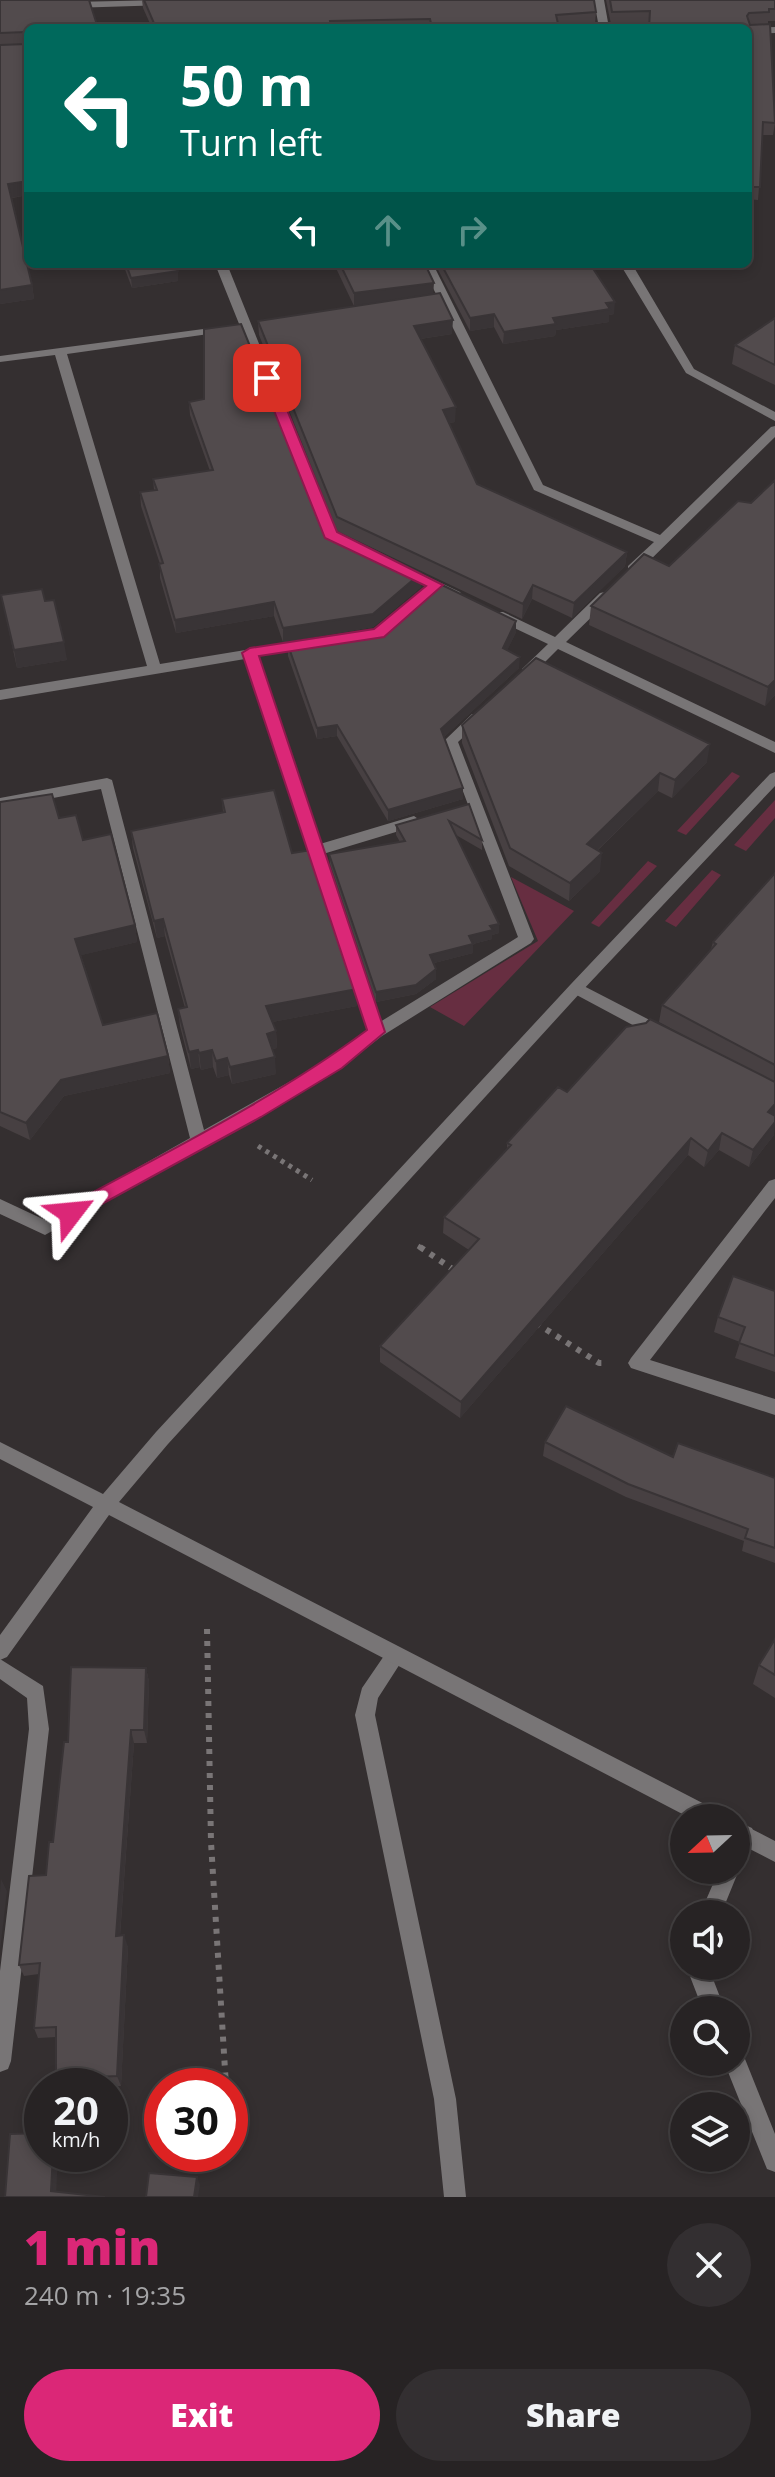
<!DOCTYPE html>
<html lang="en">
<head>
<meta charset="utf-8">
<style>
	:root { --surface:#272324; --page:#332f31; --text:#f1f3f6; --muted:#a4a4a6; --line:#434041; --accent:#db2777 }
	body { margin:0; font-family:"Open Sans",sans-serif; background:var(--page); color:var(--text); height:100vh; display:flex; flex-direction:column; font-size:30px; white-space:nowrap }
	* { box-sizing:border-box; margin:0 }
	p { font-size:26px; color:var(--muted) }
	.icon { flex:none; width:44px; height:44px; fill:none; stroke:currentColor; stroke-width:2; stroke-linecap:round; stroke-linejoin:round }
	.map { position:relative; height:2197px; overflow:hidden }
	.panel { display:flex; flex-direction:column; background:var(--surface); flex:1 }
	.panel>* { flex:none }
	.banner { position:absolute; left:24px; top:24px; width:728px; height:244px; border-radius:12px; box-shadow:0 4px 12px #0003,0 0 0 2px var(--line); background:#00695c; color:#fff; overflow:hidden }
	.needle { width:52px; rotate:248deg }
	.buttons { position:absolute; left:670px; top:1804px; display:grid; gap:16px }
	.buttons a { display:grid; place-items:center; width:80px; height:80px; border-radius:50%; background:var(--surface); box-shadow:0 4px 12px #0003,0 0 0 2px var(--line); font-size:40px }
	.speed { position:absolute; left:24px; top:2068px; display:flex; gap:16px; font-size:40px; font-weight:700; text-align:center }
	.speed>* { display:grid; place-content:center; width:104px; height:104px; border-radius:50%; background:var(--surface); box-shadow:0 4px 12px #0003,0 0 0 2px var(--line); line-height:1 }
	.speed small { font-size:20px; font-weight:400 }
	.speed .limit { border:12px solid #d22; background:#fff; color:#111 }
	.pin { position:absolute; display:grid; place-items:center; width:68px; height:68px; color:#fff; margin:-34px; border-radius:16px; box-shadow:0 4px 12px #0006 }
	.me { position:absolute; width:88px; margin:-44px; rotate:61deg; stroke-linejoin:round; filter:drop-shadow(0 0 6px #0008) }
	.turn { display:flex; align-items:center; gap:28px; height:168px; padding:0 24px; font-size:36px }
	.turn .icon { width:104px; height:104px; stroke-width:2.5 }
	.turn b { display:block; font-size:56px; line-height:68px }
	.lanes { display:flex; align-items:center; height:76px; padding:0 24px; background:#0003; justify-content:center; gap:40px; direction:ltr }
	.lanes .off { opacity:.35 }
	.round { display:grid; place-items:center; flex:none; width:84px; height:84px; border-radius:42px; background:var(--page) }
	.summary { display:flex; align-items:center; justify-content:space-between; height:136px; padding:0 24px }
	h1 { font-size:48px; font-weight:800; line-height:60px; color:var(--accent) }
	.action { display:flex; gap:16px; margin-top:auto; padding:16px 24px }
	.action a { flex:1; height:92px; border-radius:48px; background:var(--accent); color:#fff; font-size:32px; font-weight:800; line-height:92px; text-align:center }
	.action a+a { background:var(--page); color:var(--text) }
	.map>svg:first-child { display:block }
	.green { fill:#672e41 }
	.lines { fill:none; stroke-linecap:round; stroke-linejoin:round }
	.path-far1 { stroke:#797576; stroke-width:5; stroke-dasharray:4 5; stroke-linecap:butt }
	.path { stroke:#797576; stroke-width:6; stroke-dasharray:5 7; stroke-linecap:butt }
	.minor { fill:#787576; fill-rule:evenodd }
	.tertiary { fill:#787576; fill-rule:evenodd }
	.wall { fill:#474042 }
	.shaded-wall { fill:#393436 }
	.building { fill:#524b4d; stroke:#393436; stroke-width:2 }
	.route { fill:#db2777; stroke:#8e194d; stroke-width:2 }
</style>
</head>
<body>
<div class="map">
<svg width="775" height="2197" viewBox="0 0 775 2197">
	<rect width="100%" height="100%" fill="#342f30"/>
	<!-- green -->
	<path class="green" d="M 732,772 L 740,776 L 686,835 L 677,831 Z
		M 775,800 L 775,818 L 746,851 L 734,845 Z
		M 648,861 L 657,866 L 599,927 L 591,923 Z
		M 712,870 L 721,875 L 676,927 L 665,921 Z
		M 511,877 L 574,911 L 464,1026 L 430,1007 L 538,941 Z"/>
	<g class="lines">
		<!-- path-far1 -->
		<path class="path-far1" d="M 258,1146 L 312,1180
			M 418,1246 L 423,1249"/>
		<!-- path -->
		<path class="path" d="M 420,1247 L 457,1272
			M 536,1323 L 599,1363 L 606,1363
			M 207,1629 L 211,1842 L 226,2086
			M 177,2163 L 186,2154"/>
		<!-- minor -->
		<path class="minor" d="M 164,0 L 169,3 L 167,5 L 71,8 L 66,5 L 71,2 Z
			M 594,0 L 604,0 L 609,28 L 599,28 Z
			M 775,27 L 775,33 L 748,34 L 748,28 Z
			M 215,264 L 227,264 L 335,533 L 348,538 L 348,544 L 340,544 L 324,535 Z
			M 421,264 L 433,264 L 543,485 L 660,535 L 771,427 L 775,426 L 775,437 L 638,572 L 628,572 L 628,566 L 654,542 L 534,490 Z
			M 620,264 L 632,264 L 694,369 L 775,412 L 775,421 L 686,373 Z
			M 226,326 L 230,327 L 230,331 L 67,354 L 160,664 L 306,640 L 313,644 L 306,648 L 258,656 L 320,844 L 414,816 L 421,821 L 419,825 L 323,854 L 380,1022 L 518,937 L 444,741 L 472,714 L 482,714 L 484,717 L 482,720 L 458,742 L 534,939 L 531,943 L 382,1036 L 342,1067 L 45,1235 L 0,1214 L 0,1199 L 45,1220 L 190,1138 L 101,789 L 0,808 L 0,798 L 107,778 L 112,780 L 204,1130 L 330,1059 L 368,1030 L 245,659 L 0,700 L 0,690 L 147,666 L 55,355 L 0,362 L 0,356 Z
			M 401,564 L 460,592 L 462,595 L 460,598 L 450,598 L 396,571 L 396,565 Z
			M 605,592 L 612,596 L 610,599 L 566,642 L 775,742 L 775,753 L 558,649 L 532,675 L 522,675 L 522,669 L 548,644 L 493,618 L 493,612 L 503,612 L 555,637 L 600,593 Z
			M 576,982 L 669,1030 L 671,1034 L 669,1038 L 657,1038 L 571,992 L 568,988 Z
			M 775,1179 L 775,1198 L 650,1360 L 775,1399 L 775,1415 L 631,1368 L 628,1363 L 631,1358 L 769,1181 Z
			M 395,1647 L 402,1650 L 405,1656 L 378,1698 L 375,1715 L 456,2099 L 466,2197 L 444,2197 L 434,2099 L 355,1715 L 362,1688 L 388,1650 Z
			M 0,1659 L 43,1686 L 49,1729 L 11,2061 L 8,2069 L 0,2072 L 0,1971 L 29,1729 L 27,1698 L 0,1679 Z
			M 745,1825 L 752,1828 L 755,1835 L 743,1861 L 737,1864 L 739,1870 L 721,1914 L 700,1914 L 719,1870 L 736,1870 L 736,1832 Z
			M 686,1966 L 708,1966 L 725,2010 L 703,2010 Z
			M 736,2052 L 743,2054 L 775,2134 L 775,2172 L 767,2169 L 724,2062 L 736,2062 Z"/>
		<!-- tertiary -->
		<path class="tertiary" d="M 775,772 L 775,786 L 581,992 L 168,1444 L 119,1502 L 718,1811 L 721,1818 L 690,1818 L 109,1515 L 7,1657 L 0,1660 L 0,1635 L 93,1507 L 0,1459 L 0,1442 L 103,1494 L 156,1432 L 571,984 L 770,774 Z
			M 736,1821 L 775,1841 L 775,1862 L 736,1842 Z"/>
	</g>
	<!-- wall -->
	<path class="wall" d="M 0,0 L 28,28 L 28,195 L 12,198 L 32,285 L 34,299 L 0,304 Z
		M 142,0 L 594,0 L 596,12 L 595,24 L 559,26 L 559,28 L 152,28 L 143,8 Z
		M 606,0 L 775,0 L 775,21 L 768,21 L 768,24 L 775,123 L 773,135 L 763,135 L 758,200 L 748,199 L 748,28 L 649,23 L 611,24 Z
		M 123,264 L 175,264 L 178,281 L 132,288 Z
		M 334,264 L 425,264 L 433,294 L 452,334 L 420,339 L 455,422 L 449,423 L 477,484 L 627,552 L 625,566 L 572,618 L 532,599 L 522,619 L 337,531 L 259,335 L 258,321 L 354,306 Z
		M 435,264 L 590,264 L 614,314 L 609,315 L 609,322 L 556,330 L 555,336 L 503,344 L 494,327 L 470,331 Z
		M 775,318 L 775,385 L 732,364 L 735,345 Z
		M 189,402 L 323,526 L 421,573 L 421,587 L 373,627 L 283,642 L 274,616 L 176,633 L 160,578 L 160,564 L 141,506 L 140,492 L 154,490 L 153,479 L 210,471 L 190,415 Z
		M 644,554 L 775,695 L 765,706 L 589,625 L 591,606 Z
		M 1,595 L 45,601 L 67,660 L 17,668 Z
		M 516,632 L 507,650 L 519,668 L 444,737 L 463,799 L 388,821 L 337,736 L 317,739 L 288,656 L 288,645 Z
		M 462,725 L 707,762 L 672,798 L 658,791 L 598,850 L 600,871 L 569,901 L 509,866 L 462,743 Z
		M 222,799 L 292,853 L 357,989 L 357,1006 L 272,1022 L 276,1031 L 277,1048 L 272,1049 L 276,1074 L 232,1084 L 229,1075 L 217,1078 L 213,1067 L 201,1070 L 200,1067 L 191,1069 L 180,1026 L 178,1009 L 185,1008 L 165,936 L 157,938 L 133,848 L 131,831 L 223,812 Z
		M 0,802 L 59,818 L 83,840 L 135,925 L 137,942 L 81,955 L 103,1025 L 168,1056 L 170,1073 L 64,1096 L 30,1140 L 0,1126 Z
		M 469,804 L 482,840 L 482,850 L 456,835 L 499,924 L 499,933 L 492,935 L 492,939 L 473,944 L 473,953 L 434,963 L 436,969 L 436,979 L 416,994 L 376,1002 L 330,864 L 329,854 L 400,842 L 396,835 L 396,825 Z
		M 775,873 L 774,1135 L 749,1167 L 719,1150 L 704,1167 L 688,1155 L 460,1418 L 380,1362 L 380,1346 L 469,1250 L 443,1233 L 444,1217 L 507,1149 L 507,1143 L 567,1092 L 696,1042 L 659,1022 L 662,1005 L 711,949 L 713,942 Z
		M 775,1291 L 775,1372 L 735,1358 L 740,1342 L 714,1332 L 718,1317 Z
		M 545,1442 L 673,1457 L 775,1478 L 775,1563 L 742,1551 L 744,1541 L 626,1497 L 543,1456 Z
		M 775,1639 L 775,1698 L 753,1684 L 759,1665 Z
		M 146,1668 L 149,1682 L 147,1743 L 134,1743 L 120,1936 L 128,1947 L 121,2086 L 59,2086 L 56,2079 L 56,2037 L 38,2038 L 34,2028 L 39,1974 L 24,1976 L 19,1965 L 46,1875 L 53,1842 L 68,1742 Z"/>
	<!-- shaded-wall -->
	<path class="shaded-wall" d="M 28,181 L 28,195 L 10,198 L 8,184 Z
		M 178,271 L 178,281 L 132,288 L 131,278 Z
		M 434,283 L 433,296 L 354,306 L 354,293 Z
		M 32,285 L 34,299 L 0,304 L 0,290 Z
		M 615,302 L 614,314 L 609,315 L 609,322 L 556,330 L 555,336 L 503,344 L 504,332 Z
		M 494,314 L 494,327 L 470,331 L 470,318 Z
		M 453,320 L 452,334 L 413,340 L 414,326 Z
		M 456,407 L 455,422 L 442,424 L 443,410 Z
		M 627,552 L 625,566 L 572,618 L 574,603 Z
		M 421,573 L 421,587 L 373,627 L 283,642 L 283,628 Z
		M 533,585 L 532,599 L 522,619 L 523,604 Z
		M 274,602 L 274,616 L 176,633 L 175,620 Z
		M 516,621 L 516,632 L 503,659 L 503,648 Z
		M 64,642 L 67,660 L 17,668 L 14,650 Z
		M 520,657 L 519,668 L 441,740 L 441,729 Z
		M 775,680 L 775,695 L 765,706 L 768,687 Z
		M 337,725 L 337,736 L 317,739 L 317,728 Z
		M 710,744 L 707,762 L 672,798 L 675,780 Z
		M 660,773 L 658,791 L 585,862 L 587,844 Z
		M 463,788 L 463,799 L 388,821 L 388,810 Z
		M 602,853 L 600,871 L 569,901 L 570,883 Z
		M 163,919 L 165,936 L 157,938 L 154,921 Z
		M 499,924 L 499,933 L 492,935 L 492,939 L 473,944 L 473,953 L 430,964 L 430,955 L 490,926 Z
		M 135,925 L 137,942 L 78,956 L 75,939 Z
		M 436,969 L 436,979 L 416,994 L 376,1002 L 376,992 Z
		M 357,989 L 357,1006 L 267,1023 L 266,1006 Z
		M 276,1031 L 277,1048 L 268,1050 L 267,1034 Z
		M 198,1050 L 200,1067 L 191,1069 L 189,1052 Z
		M 212,1050 L 213,1067 L 201,1070 L 199,1053 Z
		M 168,1056 L 170,1073 L 64,1096 L 30,1140 L 26,1123 L 61,1080 Z
		M 275,1057 L 276,1074 L 232,1084 L 230,1067 Z
		M 227,1058 L 229,1075 L 217,1078 L 216,1061 Z
		M 775,1104 L 775,1117 L 768,1112 Z
		M 775,1122 L 774,1135 L 749,1167 L 753,1150 Z
		M 722,1133 L 719,1150 L 704,1167 L 708,1151 Z
		M 691,1138 L 688,1155 L 460,1418 L 461,1402 Z
		M 146,1668 L 149,1682 L 147,1743 L 144,1730 Z
		M 131,1730 L 134,1743 L 119,1947 L 116,1936 Z
		M 1,1879 L 7,1891 L 0,1951 L 0,1892 Z
		M 124,1935 L 128,1947 L 121,2086 L 117,2076 Z
		M 53,2154 L 58,2154 L 56,2197 L 51,2191 Z
		M 197,2177 L 200,2185 L 198,2197 L 194,2197 Z"/>
	<!-- building -->
	<path class="building" d="M 0,0 L 89,0 L 98,28 L 28,28 L 28,34 L 26,32 L 0,33 Z
		M 144,0 L 594,0 L 596,12 L 556,15 L 559,28 L 432,28 L 430,19 L 330,21 L 331,28 L 156,28 Z
		M 610,0 L 775,0 L 775,9 L 769,9 L 769,12 L 749,13 L 747,16 L 750,25 L 770,24 L 775,123 L 763,122 L 760,187 L 748,187 L 748,28 L 649,28 L 650,11 L 612,12 Z
		M 28,39 L 28,181 L 8,184 L 32,285 L 0,290 L 0,45 L 26,44 Z
		M 126,264 L 175,264 L 178,271 L 131,278 Z
		M 340,264 L 425,264 L 434,283 L 354,293 Z
		M 441,264 L 590,264 L 615,302 L 606,303 L 610,309 L 553,318 L 556,324 L 504,332 L 494,314 L 470,318 Z
		M 440,293 L 453,320 L 414,326 L 456,407 L 443,410 L 477,484 L 627,552 L 574,603 L 533,585 L 523,604 L 337,517 L 258,321 Z
		M 775,318 L 775,365 L 735,345 Z
		M 241,324 L 323,526 L 421,573 L 373,614 L 283,628 L 274,602 L 175,620 L 159,564 L 163,563 L 140,492 L 157,490 L 153,479 L 213,470 L 189,402 L 204,399 L 204,329 Z
		M 775,480 L 775,680 L 768,687 L 591,606 L 644,554 L 669,566 L 738,501 L 751,503 Z
		M 438,583 L 516,621 L 503,648 L 520,657 L 441,729 L 463,788 L 388,810 L 337,725 L 317,728 L 288,645 L 383,629 Z
		M 42,589 L 45,601 L 54,600 L 64,642 L 14,650 L 1,595 Z
		M 536,658 L 710,744 L 675,780 L 660,773 L 587,844 L 602,853 L 570,883 L 510,848 L 462,725 Z
		M 274,790 L 292,853 L 311,850 L 357,989 L 266,1006 L 276,1031 L 267,1034 L 275,1057 L 230,1067 L 227,1058 L 216,1061 L 212,1050 L 199,1053 L 198,1050 L 189,1052 L 178,1009 L 187,1007 L 163,919 L 154,921 L 131,831 L 225,812 L 222,799 Z
		M 52,794 L 59,818 L 76,815 L 83,840 L 111,834 L 135,925 L 75,939 L 103,1025 L 157,1013 L 168,1056 L 61,1080 L 26,1123 L 0,1112 L 0,802 Z
		M 469,804 L 482,840 L 449,821 L 499,924 L 490,926 L 493,930 L 469,936 L 473,944 L 430,955 L 436,969 L 416,985 L 376,992 L 329,854 L 405,841 L 396,825 Z
		M 775,873 L 775,1065 L 662,1005 L 716,944 L 713,942 Z
		M 650,1019 L 775,1082 L 775,1104 L 768,1112 L 775,1116 L 775,1122 L 753,1150 L 722,1133 L 708,1151 L 691,1138 L 461,1402 L 380,1346 L 479,1239 L 444,1217 L 511,1145 L 507,1143 L 558,1087 L 567,1092 L 626,1027 L 646,1023 Z
		M 733,1276 L 775,1291 L 775,1356 L 739,1343 L 745,1327 L 718,1317 Z
		M 566,1406 L 673,1457 L 678,1443 L 775,1478 L 775,1548 L 745,1538 L 748,1529 L 628,1484 L 545,1442 Z
		M 775,1639 L 775,1675 L 759,1665 Z
		M 71,1667 L 146,1668 L 144,1730 L 131,1730 L 116,1936 L 124,1935 L 117,2076 L 56,2079 L 56,2027 L 34,2028 L 40,1963 L 19,1965 L 29,1876 L 46,1875 L 49,1842 L 53,1842 L 64,1742 L 68,1742 Z
		M 42,2133 L 42,2154 L 53,2154 L 51,2191 L 105,2197 L 5,2197 L 10,2134 Z
		M 149,2173 L 197,2177 L 194,2197 L 146,2197 Z"/>
	<!-- route -->
	<path class="route" d="M 267,374 L 274,378 L 337,532 L 443,585 L 384,637 L 259,656 L 385,1032 L 342,1068 L 261,1117 L 71,1221 L 64,1219 L 61,1213 L 64,1208 C 166,1152 273,1100 367,1030 L 242,653 L 250,648 L 374,629 L 426,586 L 325,538 L 261,378 Z"/>
</svg>
<div class="buttons">
<a><svg class="needle" viewBox="-14 -14 28 28"><path d="M0-13l5 13h-10z" fill="#e53935"/><path d="M0 13l5-13h-10z" fill="#a4a4a6"/></svg></a>
<a><svg class="icon" aria-label="sound" viewBox="0 0 24 24"><path d="M4 9h4l5-4v14l-5-4H4zM17 9q2 3 0 6"/></svg></a>
<a><svg class="icon" aria-label="search" viewBox="0 0 24 24"><circle cx="10" cy="10" r="6"/><path d="M15 15l6 6"/></svg></a>
<a><svg class="icon" aria-label="layers" viewBox="0 0 24 24"><path d="M12 4l9 5-9 5-9-5zM3 14l9 5 9-5"/></svg></a>
</div>
<div class="speed"><div>20<small>km/h</small></div><div class="limit">30</div></div>
<div class="pin" style="left:267px;top:378px;background:#d93025"><svg class="icon" aria-label="arrive" viewBox="0 0 24 24"><path d="M6 21V4h12l-3 4 3 4H6"/></svg></div>
<svg class="me" style="left:71px;top:1213px" viewBox="-20 -20 40 40"><path d="M0-17L14 15 0 8-14 15z" fill="#db2777" stroke="#fff" stroke-width="4"/></svg>
<div class="banner">
<div class="turn"><svg class="icon" aria-label="left" viewBox="0 0 24 24"><path d="M17 20v-9H6M10 6l-5 5 5 5"/></svg><div><b>50 m</b>Turn left</div></div>
<div class="lanes"><svg class="icon" aria-label="left" viewBox="0 0 24 24"><path d="M17 20v-9H6M10 6l-5 5 5 5"/></svg><svg class="icon off" aria-label="ahead" viewBox="0 0 24 24"><path d="M12 20V5M6 11l6-6 6 6"/></svg><svg class="icon off" aria-label="right" viewBox="0 0 24 24"><path d="M7 20v-9h11M14 6l5 5-5 5"/></svg></div>
</div>
</div>
<section class="panel">
<div class="summary"><div><h1>1 min</h1><p>240 m · 19:35</p></div><a class="round"><svg class="icon" aria-label="close" viewBox="0 0 24 24"><path d="M6 6l12 12M18 6L6 18"/></svg></a></div>
<div class="action"><a>Exit</a><a>Share</a></div>
</section>
</body>
</html>
